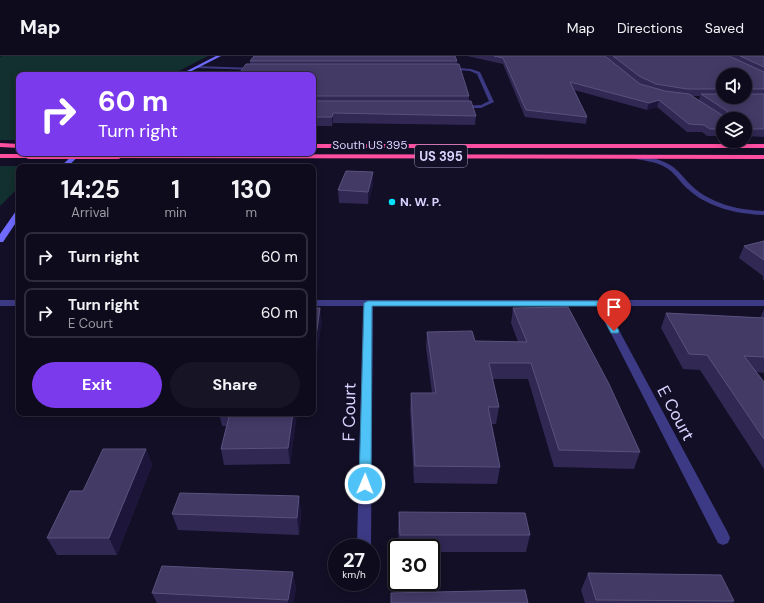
<!DOCTYPE html>
<html lang="en">
<head>
<meta charset="utf-8">
<style>
	:root { --surface:#0e0b1c; --page:#171425; --text:#f1f3f6; --muted:#9b9ba3; --line:#2e2b3b; --accent:#7c3aed }
	body { margin:0; font-family:"DM Sans",sans-serif; background:var(--page); color:var(--text); height:100vh; display:flex; flex-direction:column; font-size:15px; white-space:nowrap }
	* { box-sizing:border-box; margin:0 }
	p { font-size:13px; color:var(--muted) }
	.icon { flex:none; width:22px; height:22px; fill:none; stroke:currentColor; stroke-width:2; stroke-linecap:round; stroke-linejoin:round }
	.map { position:relative; flex:1; overflow:hidden }
	.sheet { position:absolute; left:16px; top:108px; width:300px; height:252px; display:flex; flex-direction:column; background:var(--surface); border-radius:8px; box-shadow:0 2px 10px #0003,0 0 0 1px var(--line) }
	.sheet>* { flex:none }
	.banner { position:absolute; left:16px; top:16px; width:300px; height:84px; border-radius:8px; box-shadow:0 2px 10px #0003,0 0 0 1px var(--line); background:#7c3aed; color:#fff; overflow:hidden }
	.controls { position:absolute; left:716px; top:12px; display:grid; gap:8px }
	.controls a { display:grid; place-items:center; width:36px; height:36px; border-radius:50%; background:var(--surface); box-shadow:0 2px 10px #0003,0 0 0 1px var(--line); font-size:20px }
	.speed { position:absolute; left:328px; top:483px; display:flex; gap:8px; font-size:20px; font-weight:700; text-align:center }
	.speed>* { display:grid; place-content:center; width:52px; height:52px; border-radius:50%; background:var(--surface); box-shadow:0 2px 10px #0003,0 0 0 1px var(--line); line-height:1 }
	.speed small { font-size:10px; font-weight:400 }
	.speed .limit { border:2px solid #111; border-radius:6px; background:#fff; color:#111 }
	.pin { position:absolute; display:grid; place-items:center; width:34px; height:34px; color:#fff; margin:-41px -17px; border-radius:50% 50% 50% 0; rotate:-45deg; box-shadow:0 0 4px #0007 }
	.pin .icon { rotate:45deg }
	.me { position:absolute; width:44px; margin:-22px; rotate:1deg; stroke-linejoin:round; filter:drop-shadow(0 0 3px #0008) }
	.turn { display:flex; align-items:center; gap:14px; height:84px; padding:0 16px; font-size:18px }
	.turn .icon { width:52px; height:52px; stroke-width:2.5 }
	.turn b { display:block; font-size:28px; line-height:34px }
	.eta { display:flex; justify-content:space-evenly; align-items:center; height:68px; text-align:center }
	.eta b { font-size:24px; font-weight:700; line-height:28px }
	.action { display:flex; gap:8px; margin-top:auto; padding:8px 16px }
	.action a { flex:1; height:46px; border-radius:24px; background:var(--accent); color:#fff; font-size:16px; font-weight:700; line-height:46px; text-align:center }
	.action a+a { background:var(--page); color:var(--text) }
	ul { padding:0; list-style:none }
	li { display:flex; align-items:center; gap:12px; height:50px; margin:0 8px 6px; padding:0 8px; border:2px solid var(--line); border-radius:8px }
	li div { flex:1 }
	li b { display:block; font-size:15px }
	li em { font-style:normal }
	header { display:flex; align-items:center; gap:24px; box-sizing:border-box; height:56px; padding:0 20px; background:var(--surface); border-bottom:1px solid var(--line) }
	header strong { font-size:19px }
	nav { display:flex; gap:22px; margin-inline-start:auto; font-size:14px }
	.map>svg:first-child { display:block }
	.green { fill:#12302f }
	.lines { fill:none; stroke-linecap:round; stroke-linejoin:round }
	.path { stroke:#2fb8b0; stroke-width:1; stroke-dasharray:1 1.5; stroke-linecap:butt }
	.lane { fill:#3d3a85; fill-rule:evenodd }
	.street { fill:#3d3a85; fill-rule:evenodd }
	.secondary { fill:#6f6bff; fill-rule:evenodd }
	.highway { fill:#ff4fa3; fill-rule:evenodd }
	.highway-bridge { stroke:#ff4fa3; stroke-width:6 }
	.wall { fill:#312854; fill-rule:evenodd }
	.shaded-wall { fill:#1d163a }
	.building { fill:#433a66; stroke:#5a527e }
	.route { fill:#4fc3f7; stroke:#337fa1 }
	.poi-dot { fill:#00e5ff; stroke:#130f26; stroke-width:1.5 }
	.labels { text-anchor:middle; dominant-baseline:central; stroke-width:4; stroke-linejoin:round; paint-order:stroke }
	.far-street-label { font-size:12px; fill:#d9d4ff; stroke:#130f26 }
	.far-poi-label { font-size:12px; font-weight:bold; fill:#d9d4ff; stroke:#130f26; text-anchor:start }
	.shield { fill:#130f26; stroke:#9e99be; stroke-width:1 }
	.shield-label { font-size:13px; font-weight:bold; fill:#d9d4ff }
	.near-street-label { font-size:17px; fill:#d9d4ff; stroke:#130f26 }
</style>
</head>
<body>
<header>
<strong>Map</strong>
<nav><a>Map</a><a>Directions</a><a>Saved</a></nav>
</header>
<div class="map">
<svg width="764" height="547" viewBox="0 0 764 547">
	<rect width="100%" height="100%" fill="#130f26"/>
	<!-- green -->
	<path class="green" d="M 2,0 L 208,0 L 171,19 L 19,19 L 19,84 L 0,84 L 0,1 Z
		M 0,110 L 42,110 L 19,111 L 19,131 L 0,150 Z"/>
	<g class="lines">
		<!-- path -->
		<path class="path" d="M 19,23 L 16,25 L 19,29"/>
		<!-- lane -->
		<path class="lane" d="M 634,99 C 646,101 659,102 670,109 C 679,114 684,123 692,130 C 711,148 739,154 764,155 L 764,159 C 738,158 709,152 689,134 C 680,127 675,116 665,111 C 655,105 643,105 632,102 L 631,101 Z"/>
		<!-- street -->
		<path class="street" d="M 197,10 L 255,12 L 257,13 L 255,14 L 196,12 Z
			M 446,11 L 471,13 L 480,16 L 494,46 L 481,52 L 457,52 L 457,50 L 459,50 L 481,49 L 489,45 L 477,18 L 470,15 L 447,13 Z
			M 0,244 L 19,244 L 19,250 L 0,250 Z
			M 313,244 L 764,244 L 764,250 L 606,250 L 728,477 L 730,482 L 728,487 L 723,489 L 718,487 L 597,250 L 373,250 L 371,489 L 370,492 L 358,492 L 357,489 L 363,250 L 313,250 Z"/>
		<!-- secondary -->
		<path class="secondary" d="M 216,0 L 221,0 L 184,19 L 179,19 Z
			M 75,97 L 82,97 L 67,111 L 60,111 Z
			M 16,155 L 19,155 L 19,162 L 3,186 L 0,186 L 0,178 Z"/>
		<!-- highway -->
		<path class="highway" d="M 0,87 L 19,88 L 19,92 L 0,91 Z
			M 313,88 L 764,88 L 764,92 L 313,92 Z
			M 0,98 L 29,98 L 33,100 L 29,102 L 0,102 Z
			M 115,98 L 764,99 L 764,103 L 118,102 L 114,100 Z"/>
		<!-- highway-bridge -->
		<path class="highway-bridge" d="M 29,100 L 118,100"/>
	</g>
	<!-- wall -->
	<path class="wall" d="M 467,0 L 764,0 L 764,81 L 745,80 L 745,63 L 723,63 L 723,80 L 707,80 L 702,76 L 687,76 L 657,51 L 647,54 L 574,34 L 587,61 L 586,68 L 525,61 L 503,8 ZM 723,19 L 745,19 L 745,41 L 723,41 ZM 692,40 L 700,40 L 699,44 Z
		M 250,5 L 457,5 L 457,8 L 469,40 L 469,45 L 476,60 L 475,69 L 333,67 L 332,70 L 313,70 L 313,19 L 239,19 L 238,17 L 241,17 L 241,15 L 250,8 Z
		M 373,116 L 373,128 L 368,148 L 339,147 L 338,134 Z
		M 764,185 L 764,224 L 763,224 L 763,220 L 739,202 L 744,190 Z
		M 513,252 L 640,396 L 634,413 L 554,411 L 528,323 L 493,323 L 499,351 L 496,368 L 491,368 L 500,411 L 497,428 L 414,427 L 410,354 L 411,337 L 432,337 L 426,291 L 427,276 L 475,285 L 518,286 L 511,267 Z
		M 764,253 L 764,317 L 756,316 L 764,326 L 764,413 L 700,314 L 683,313 L 661,272 L 666,257 L 760,262 Z
		M 219,357 L 297,357 L 290,408 L 224,409 L 221,393 L 226,370 L 222,370 Z
		M 146,393 L 152,409 L 117,499 L 57,499 L 47,482 Z
		M 299,440 L 301,457 L 299,479 L 178,474 L 172,458 Z
		M 399,456 L 530,479 L 526,496 L 431,496 L 431,492 L 399,492 L 398,473 Z
		M 293,516 L 296,533 L 293,547 L 157,547 L 152,537 Z
		M 588,517 L 734,545 L 733,547 L 585,547 L 581,534 Z"/>
	<!-- shaded-wall -->
	<path class="shaded-wall" d="M 659,44 L 657,51 L 647,54 L 649,47 Z
		M 333,57 L 333,67 L 332,70 L 332,61 Z
		M 373,116 L 373,128 L 368,148 L 368,136 Z
		M 320,252 L 322,266 L 313,325 L 313,302 Z
		M 293,357 L 297,357 L 290,408 L 288,392 Z
		M 146,393 L 152,409 L 117,499 L 109,482 Z
		M 299,440 L 301,457 L 299,479 L 297,462 Z
		M 293,516 L 296,533 L 293,547 L 288,547 L 288,544 Z"/>
	<!-- building -->
	<path class="building" d="M 254,0 L 455,0 L 457,5 L 250,5 Z
		M 494,0 L 605,0 L 640,28 L 665,35 L 689,38 L 725,61 L 727,60 L 727,55 L 701,38 L 723,38 L 723,41 L 745,41 L 745,38 L 764,38 L 764,73 L 745,73 L 745,63 L 723,63 L 723,73 L 710,73 L 704,69 L 689,68 L 659,44 L 649,47 L 570,26 L 587,61 L 526,54 L 503,2 Z
		M 613,0 L 729,0 L 764,16 L 764,33 L 745,33 L 745,19 L 723,19 L 723,33 L 687,33 L 656,28 L 639,20 Z
		M 740,0 L 764,0 L 764,11 Z
		M 246,8 L 459,8 L 469,40 L 313,40 L 313,19 L 241,19 L 238,17 L 243,16 L 241,15 Z
		M 313,45 L 471,45 L 476,60 L 333,57 L 332,61 L 313,61 Z
		M 192,110 L 244,111 L 191,111 Z
		M 346,115 L 373,116 L 368,136 L 338,134 Z
		M 764,185 L 764,204 L 744,190 Z
		M 568,251 L 609,328 L 640,396 L 559,394 L 531,307 L 489,307 L 499,351 L 488,351 L 500,411 L 415,410 L 411,337 L 436,337 L 427,276 L 472,275 L 475,285 L 527,286 L 513,252 Z
		M 313,252 L 320,252 L 313,302 Z
		M 666,257 L 764,262 L 764,301 L 744,300 L 764,326 L 764,383 L 707,299 L 689,298 Z
		M 230,357 L 293,357 L 288,392 L 221,393 Z
		M 103,393 L 146,393 L 109,482 L 47,482 L 70,435 L 83,435 Z
		M 180,437 L 299,440 L 297,462 L 172,458 Z
		M 399,456 L 525,457 L 530,479 L 400,479 Z
		M 162,510 L 293,516 L 288,544 L 152,537 Z
		M 588,517 L 721,519 L 734,545 L 596,544 Z
		M 525,534 L 528,547 L 391,547 L 391,537 Z"/>
	<!-- route -->
	<path class="route" d="M 368,245 L 600,245 L 604,247 L 619,275 L 618,277 L 611,277 L 597,250 L 372,250 L 371,428 L 369,432 L 365,433 L 361,432 L 359,428 L 364,247 Z"/>
	<!-- markers -->
	<circle class="poi-dot" cx="392" cy="146" r="4"/>
	<g class="labels">
		<!-- far-street labels -->
		<g class="far-street-label">
			<text x="370" y="89">South US 395</text>
		</g>
		<!-- far-poi labels -->
		<g class="far-poi-label">
			<text x="400" y="146">N. W. P.</text>
		</g>
		<!-- shield labels -->
		<rect class="shield" x="415" y="89" width="52" height="22" rx="3"/>
		<g class="shield-label">
			<text x="441" y="100">US 395</text>
		</g>
		<!-- near-street labels -->
		<g class="near-street-label">
			<text transform="translate(349 356) rotate(-89)">F Court</text>
			<text transform="translate(676 357) rotate(62)">E Court</text>
		</g>
	</g>
</svg>
<div class="controls">
<a><svg class="icon" aria-label="sound" viewBox="0 0 24 24"><path d="M4 9h4l5-4v14l-5-4H4zM17 9q2 3 0 6"/></svg></a>
<a><svg class="icon" aria-label="layers" viewBox="0 0 24 24"><path d="M12 4l9 5-9 5-9-5zM3 14l9 5 9-5"/></svg></a>
</div>
<div class="speed"><div>27<small>km/h</small></div><div class="limit">30</div></div>
<div class="pin" style="left:614px;top:275px;background:#d93025"><svg class="icon" aria-label="arrive" viewBox="0 0 24 24"><path d="M6 21V4h12l-3 4 3 4H6"/></svg></div>
<svg class="me" style="left:365px;top:428px" viewBox="-20 -20 40 40"><circle r="17" fill="#4fc3f7" stroke="#fff" stroke-width="3"/><path d="M0-11L8 9 0 5-8 9z" fill="#fff"/></svg>
<div class="banner">
<div class="turn"><svg class="icon" aria-label="right" viewBox="0 0 24 24"><path d="M7 20v-9h11M14 6l5 5-5 5"/></svg><div><b>60 m</b>Turn right</div></div>
</div>
<section class="sheet">
<div class="eta">
<div><b>14:25</b><p>Arrival</p></div>
<div><b>1</b><p>min</p></div>
<div><b>130</b><p>m</p></div>
</div>
<ul>
<li><svg class="icon" aria-label="right" viewBox="0 0 24 24"><path d="M7 20v-9h11M14 6l5 5-5 5"/></svg><div><b>Turn right</b></div><em>60 m</em></li>
<li><svg class="icon" aria-label="right" viewBox="0 0 24 24"><path d="M7 20v-9h11M14 6l5 5-5 5"/></svg><div><b>Turn right</b><p>E Court</p></div><em>60 m</em></li>
</ul>
<div class="action"><a>Exit</a><a>Share</a></div>
</section>
</div>
</body>
</html>
